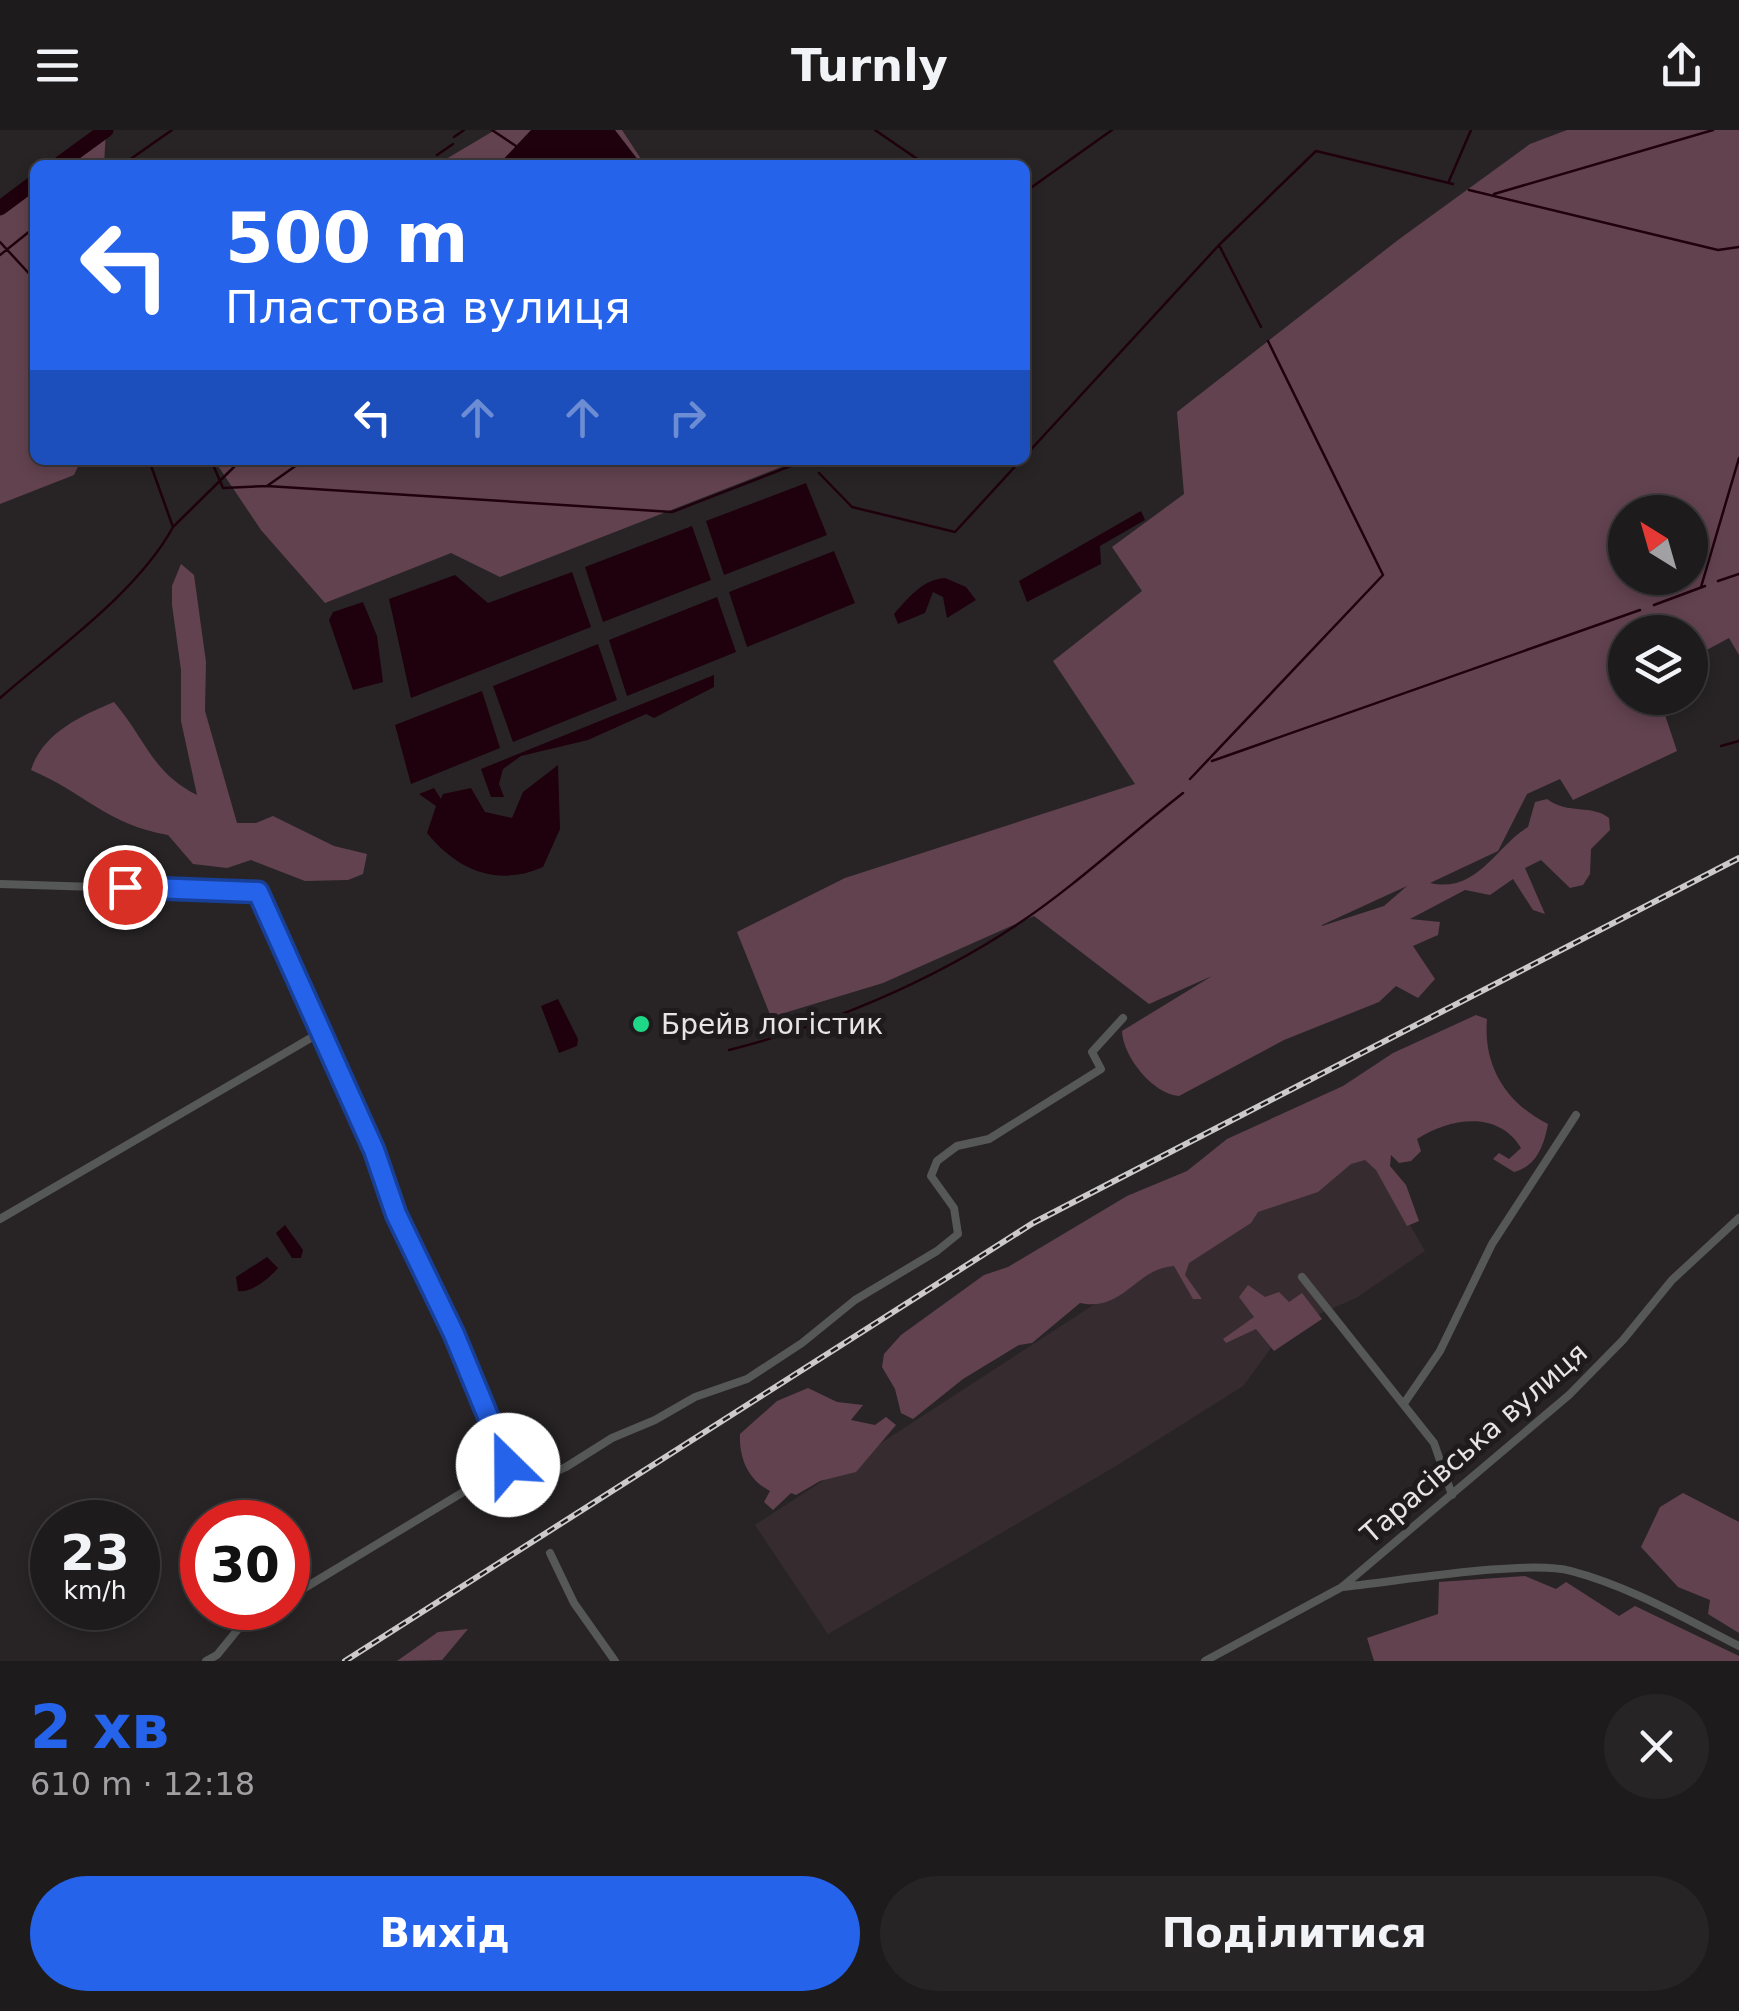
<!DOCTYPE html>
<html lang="uk">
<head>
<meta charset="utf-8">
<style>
	:root { --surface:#1e1b1c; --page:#262425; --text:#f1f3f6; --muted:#a1a1a3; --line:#3c393b; --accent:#2563eb }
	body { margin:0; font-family:"DejaVu Sans",sans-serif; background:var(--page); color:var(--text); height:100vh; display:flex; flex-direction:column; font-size:38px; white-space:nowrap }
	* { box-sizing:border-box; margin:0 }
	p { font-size:32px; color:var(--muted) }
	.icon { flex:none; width:55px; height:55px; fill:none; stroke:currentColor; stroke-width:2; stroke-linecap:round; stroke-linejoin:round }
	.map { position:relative; height:1531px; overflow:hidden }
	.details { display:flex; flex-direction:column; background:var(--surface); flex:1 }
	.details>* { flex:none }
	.banner { position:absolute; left:30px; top:30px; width:1000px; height:305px; border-radius:15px; box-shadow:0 5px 15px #0003,0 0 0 2px var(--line); background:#2563eb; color:#fff; overflow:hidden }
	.needle { width:65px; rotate:323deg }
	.buttons { position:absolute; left:1608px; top:365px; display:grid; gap:20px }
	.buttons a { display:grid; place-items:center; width:100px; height:100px; border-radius:50%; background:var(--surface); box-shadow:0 5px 15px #0003,0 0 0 2px var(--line); font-size:50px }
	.speed { position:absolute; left:30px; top:1370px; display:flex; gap:20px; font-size:50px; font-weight:700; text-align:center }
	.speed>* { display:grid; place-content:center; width:130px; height:130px; border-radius:50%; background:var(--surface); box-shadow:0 5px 15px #0003,0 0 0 2px var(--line); line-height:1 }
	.speed small { font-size:25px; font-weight:400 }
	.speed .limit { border:15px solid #d22; background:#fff; color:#111 }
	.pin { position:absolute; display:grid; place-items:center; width:85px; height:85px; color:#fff; margin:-42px; border:5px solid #fff; border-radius:50%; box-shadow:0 2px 10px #0007 }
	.me { position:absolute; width:110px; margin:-55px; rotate:337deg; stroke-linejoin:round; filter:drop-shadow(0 0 8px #0008) }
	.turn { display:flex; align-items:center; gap:35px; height:210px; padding:0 30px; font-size:45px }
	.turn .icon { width:130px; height:130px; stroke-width:2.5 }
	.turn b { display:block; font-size:70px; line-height:85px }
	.lanes { display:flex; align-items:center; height:95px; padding:0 30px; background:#0003; justify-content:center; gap:50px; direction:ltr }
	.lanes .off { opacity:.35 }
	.round { display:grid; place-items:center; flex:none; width:105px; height:105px; border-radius:52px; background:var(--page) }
	.head { display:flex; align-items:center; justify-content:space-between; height:170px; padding:0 30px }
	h1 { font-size:60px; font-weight:800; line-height:75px; color:var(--accent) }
	.cta { display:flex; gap:20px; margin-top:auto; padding:20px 30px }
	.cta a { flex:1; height:115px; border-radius:60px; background:var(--accent); color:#fff; font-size:40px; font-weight:800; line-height:115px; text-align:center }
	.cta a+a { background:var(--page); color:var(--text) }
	header { display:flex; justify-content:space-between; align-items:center; height:130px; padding:0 30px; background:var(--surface); font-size:45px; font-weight:800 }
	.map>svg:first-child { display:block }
	.built { fill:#362c30 }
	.green { fill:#62424f; fill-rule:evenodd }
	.water { fill:#1f000d }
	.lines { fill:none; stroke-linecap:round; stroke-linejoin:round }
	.stream { stroke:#1f000d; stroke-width:2.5 }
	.river { stroke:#1f000d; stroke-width:15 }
	.street { stroke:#565857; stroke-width:8 }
	.rail-casing { stroke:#ccc9ca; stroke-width:6 }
	.rail { stroke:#1f1a1c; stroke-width:2.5; stroke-dasharray:8; stroke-linecap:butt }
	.route-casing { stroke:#184099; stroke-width:25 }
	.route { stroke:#2563eb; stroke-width:18 }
	.poi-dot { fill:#1ed888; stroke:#1f1a1c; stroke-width:4 }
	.labels { text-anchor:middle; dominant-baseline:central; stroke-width:10; stroke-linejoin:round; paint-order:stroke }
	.poi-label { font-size:28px; fill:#e7e4e5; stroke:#1f1a1c; text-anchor:start }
	.street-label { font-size:28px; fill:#e7e4e5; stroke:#1f1a1c }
</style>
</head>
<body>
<header><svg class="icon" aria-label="menu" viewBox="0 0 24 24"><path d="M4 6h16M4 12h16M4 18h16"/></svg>Turnly<svg class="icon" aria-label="share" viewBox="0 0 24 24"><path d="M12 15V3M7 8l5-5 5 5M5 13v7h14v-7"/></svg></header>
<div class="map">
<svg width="1739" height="1531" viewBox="0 0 1739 1531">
	<rect width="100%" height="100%" fill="#282425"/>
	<!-- built -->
	<path class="built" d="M 1367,1020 L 1425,1121 L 1356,1168 L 1285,1199 L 1243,1256 L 1116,1336 L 828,1504 L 755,1395 L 1135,1148 Z"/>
	<!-- green -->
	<path class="green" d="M 106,0 L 104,35 L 59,35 Z
		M 495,0 L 622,0 L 645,35 L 436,35 Z
		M 1567,0 L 1739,0 L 1739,525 L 1729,508 L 1690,529 L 1690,502 L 1625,502 L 1625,568 L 1664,568 L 1662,576 L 1677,621 L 1573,670 L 1560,649 L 1527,664 L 1498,721 L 1430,753 C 1477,764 1497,715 1528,697 L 1535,672 L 1547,669 C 1568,685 1592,674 1609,688 L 1610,700 L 1591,719 L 1590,744 L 1583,755 L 1570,758 L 1541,730 L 1525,738 L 1545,784 L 1533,780 L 1513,749 L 1490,765 L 1465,760 L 1410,789 L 1440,792 L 1438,805 L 1413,816 L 1435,849 L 1418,868 L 1396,856 L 1379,872 L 1284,910 L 1179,966 C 1153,964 1123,927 1122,901 L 1212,846 L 1149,874 L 1034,786 L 883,853 L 771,887 L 737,802 L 845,748 L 1135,654 L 1053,531 L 1142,461 L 1112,417 L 1184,364 L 1177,282 L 1398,110 L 1530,14 ZM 1625,382 L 1690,382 L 1690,448 L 1625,448 ZM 1407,756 L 1384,776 L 1322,796 L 1322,795 Z
		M 35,53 L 35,330 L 81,330 L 74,345 L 0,374 L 0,78 Z
		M 214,330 L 799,330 L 500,447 L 451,423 L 325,473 L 261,400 Z
		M 181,434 L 194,445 L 206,532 L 205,581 L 237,693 L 256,693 L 273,686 L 334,716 L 367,724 L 363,744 L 348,750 L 305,751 L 251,730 L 227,738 L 193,734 L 168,705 C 106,694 85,663 31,640 C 42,604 80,586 114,572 C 146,609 151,642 197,665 L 181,591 L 181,540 L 172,475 L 172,456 Z
		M 1476,885 L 1487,889 C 1483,936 1506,973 1548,994 C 1544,1015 1537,1036 1514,1042 L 1493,1029 L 1499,1023 L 1509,1029 L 1521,1018 C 1498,980 1450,988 1417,1009 L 1421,1021 L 1411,1031 L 1399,1033 L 1391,1025 L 1390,1036 L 1406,1055 L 1419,1091 L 1407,1096 L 1376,1040 L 1365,1030 L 1351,1034 L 1318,1062 L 1258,1082 L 1251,1093 L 1189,1133 L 1185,1145 L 1202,1169 L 1193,1169 L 1174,1136 C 1136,1138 1124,1182 1080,1173 L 1032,1213 L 1019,1215 L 963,1249 L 913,1289 L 901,1283 L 895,1259 L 882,1237 L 884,1224 L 901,1205 L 984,1145 L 1008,1137 L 1127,1066 L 1187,1041 L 1227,1009 L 1343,956 L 1393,923 Z
		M 1248,1155 L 1265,1167 L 1279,1162 L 1289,1172 L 1302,1163 L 1322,1189 L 1274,1221 L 1256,1199 L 1226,1213 L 1223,1209 L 1254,1187 L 1239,1167 Z
		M 808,1258 L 837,1272 L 863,1275 L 851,1290 L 875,1295 L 886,1287 L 896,1295 L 856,1342 L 820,1351 L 796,1365 L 791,1363 L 773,1380 L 764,1372 L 770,1361 C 748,1350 739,1328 740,1304 L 777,1271 Z
		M 1683,1363 L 1739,1392 L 1739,1503 L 1708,1484 L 1710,1470 L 1678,1457 L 1641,1417 L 1660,1377 Z
		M 1525,1446 L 1556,1459 L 1566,1452 L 1619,1486 L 1635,1476 L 1739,1526 L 1739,1531 L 1374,1531 L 1367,1508 L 1438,1484 L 1439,1452 Z
		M 468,1499 L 442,1530 L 397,1531 L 438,1502 Z"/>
	<!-- water -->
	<path class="water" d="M 531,0 L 615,0 L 642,35 L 498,35 Z
		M 806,353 L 827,405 L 724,445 L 706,391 Z
		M 1141,381 L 1145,390 L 1100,416 L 1101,434 L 1027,472 L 1019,451 Z
		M 692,396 L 711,450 L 603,492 L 585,437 Z
		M 834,421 L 855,473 L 747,517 L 729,462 Z
		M 572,442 L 591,497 L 411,568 L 389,469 L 455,445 L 488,473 Z
		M 945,448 L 966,457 L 976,470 L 947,488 L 943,467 L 933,462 L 925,483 L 898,494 L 894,484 C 909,467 922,450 945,448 Z
		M 717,467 L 736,522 L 627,566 L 609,510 Z
		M 363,472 L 377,506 L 383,552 L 353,560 L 329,490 L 333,482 Z
		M 598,514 L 617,570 L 513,612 L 493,556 Z
		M 714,545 L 714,557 L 654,588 L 646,584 L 588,610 L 521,626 L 503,639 L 499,654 L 504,667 L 491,667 L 481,639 Z
		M 482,561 L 500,618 L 411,654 L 395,595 Z
		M 558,635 L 560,699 L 543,737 C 498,757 458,741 427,703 L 436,676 L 419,664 L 434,658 L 441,669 L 443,664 L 471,658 L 485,682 L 512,688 L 523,662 Z
		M 558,869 L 578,909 L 577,916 L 559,923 L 541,876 Z
		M 285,1095 L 303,1120 L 301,1128 L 292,1128 L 276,1103 Z
		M 267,1127 L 278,1138 C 269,1149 251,1163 238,1161 L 236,1147 Z"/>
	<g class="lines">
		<!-- stream -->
		<path class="stream" d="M 492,0 L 516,16
			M 875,0 L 926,35
			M 454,7 L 464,0
			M 437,25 L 453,14
			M 122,35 L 172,0
			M 422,35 L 427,32
			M 1449,51 L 1471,0
			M 1469,60 L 1718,120 L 1739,117
			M 1025,62 L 1112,0
			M 1494,64 L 1713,0
			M 0,112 L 35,150
			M 1219,115 L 1261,197
			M 0,125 L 35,97
			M 1025,326 L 1219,115 L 1316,21 L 1453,54
			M 211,330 L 223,358 L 267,356 L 304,330
			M 819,343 L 852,377 L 955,402 L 1021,330
			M 267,356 L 672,382 L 806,330 L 811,335
			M 174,396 L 237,334
			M 1718,451 L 1739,444
			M 1701,457 L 1739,328
			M 1654,475 L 1705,456
			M 0,568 C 55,520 138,462 173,397 L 149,330
			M 1721,616 L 1739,611
			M 1212,631 L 1640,480
			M 1190,649 L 1383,445 L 1268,211
			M 729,920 C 828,895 930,852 1015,796 C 1074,757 1127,707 1183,663"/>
		<!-- river -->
		<path class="river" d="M 58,35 L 106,0
			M 0,78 L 35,52"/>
		<!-- street -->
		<path class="street" d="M 0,754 L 258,762 L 520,1357 L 566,1337 L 612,1308 L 655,1290 L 695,1267 L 747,1249 L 802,1213 L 855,1170 L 937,1121 L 958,1104 L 954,1078 L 931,1046 L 937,1031 L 957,1016 L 989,1009 L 1101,939 L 1092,922 L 1123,888
			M 0,1089 L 321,902
			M 1302,1147 L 1434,1313 L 1452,1365
			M 1405,1272 L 1440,1221 L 1492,1114 L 1576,985
			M 550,1423 L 574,1473 L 615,1531
			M 1342,1457 C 1394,1452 1526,1429 1571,1441 C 1629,1456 1686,1489 1739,1516
			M 288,1468 L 508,1335
			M 206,1531 L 217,1525 L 239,1498 L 272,1478
			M 1205,1531 L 1342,1457 L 1569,1265 L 1623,1210 L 1672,1150 L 1739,1088"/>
		<!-- rail casing -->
		<g class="rail-casing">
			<path id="rail" d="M 345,1531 L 1033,1093 L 1739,728"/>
		</g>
		<!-- rail -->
		<use href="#rail" class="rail"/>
	</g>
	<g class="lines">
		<!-- route casing -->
		<g class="route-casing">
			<path id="route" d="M 125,757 L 258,762 L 374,1020 L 396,1084 L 454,1204 L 508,1335"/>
		</g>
		<!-- route -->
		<use href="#route" class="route"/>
	</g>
	<!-- markers -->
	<circle class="poi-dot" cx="641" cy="894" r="10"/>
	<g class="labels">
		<!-- poi labels -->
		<g class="poi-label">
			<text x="661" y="894">Брейв логістик</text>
		</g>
		<!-- street labels -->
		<g class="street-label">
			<text transform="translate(1474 1313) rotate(-41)">Тарасівська вулиця</text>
		</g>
	</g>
</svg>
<div class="buttons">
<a><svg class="needle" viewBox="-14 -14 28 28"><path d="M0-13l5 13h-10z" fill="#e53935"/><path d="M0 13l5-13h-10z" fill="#a1a1a3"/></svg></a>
<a><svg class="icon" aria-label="layers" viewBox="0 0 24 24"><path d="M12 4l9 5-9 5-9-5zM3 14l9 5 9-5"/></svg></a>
</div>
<div class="speed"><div>23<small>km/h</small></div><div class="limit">30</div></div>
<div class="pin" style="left:125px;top:757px;background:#d93025"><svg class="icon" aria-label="arrive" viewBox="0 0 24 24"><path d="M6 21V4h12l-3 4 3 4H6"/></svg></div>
<svg class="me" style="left:508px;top:1335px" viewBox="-20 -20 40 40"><circle r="19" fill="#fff"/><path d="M0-13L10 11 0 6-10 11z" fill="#2563eb"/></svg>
<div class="banner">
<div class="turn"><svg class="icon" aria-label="left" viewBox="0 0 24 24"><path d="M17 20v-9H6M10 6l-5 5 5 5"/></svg><div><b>500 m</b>Пластова вулиця</div></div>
<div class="lanes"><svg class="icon" aria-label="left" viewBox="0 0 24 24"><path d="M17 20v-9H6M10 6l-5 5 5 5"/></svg><svg class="icon off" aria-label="ahead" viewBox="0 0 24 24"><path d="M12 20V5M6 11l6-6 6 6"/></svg><svg class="icon off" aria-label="ahead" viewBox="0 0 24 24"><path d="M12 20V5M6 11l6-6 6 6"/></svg><svg class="icon off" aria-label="right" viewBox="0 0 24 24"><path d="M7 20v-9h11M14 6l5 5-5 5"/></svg></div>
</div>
</div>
<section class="details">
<div class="head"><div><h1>2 хв</h1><p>610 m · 12:18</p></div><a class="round"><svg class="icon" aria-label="close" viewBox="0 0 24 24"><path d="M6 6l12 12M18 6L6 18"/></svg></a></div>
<div class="cta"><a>Вихід</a><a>Поділитися</a></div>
</section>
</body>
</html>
